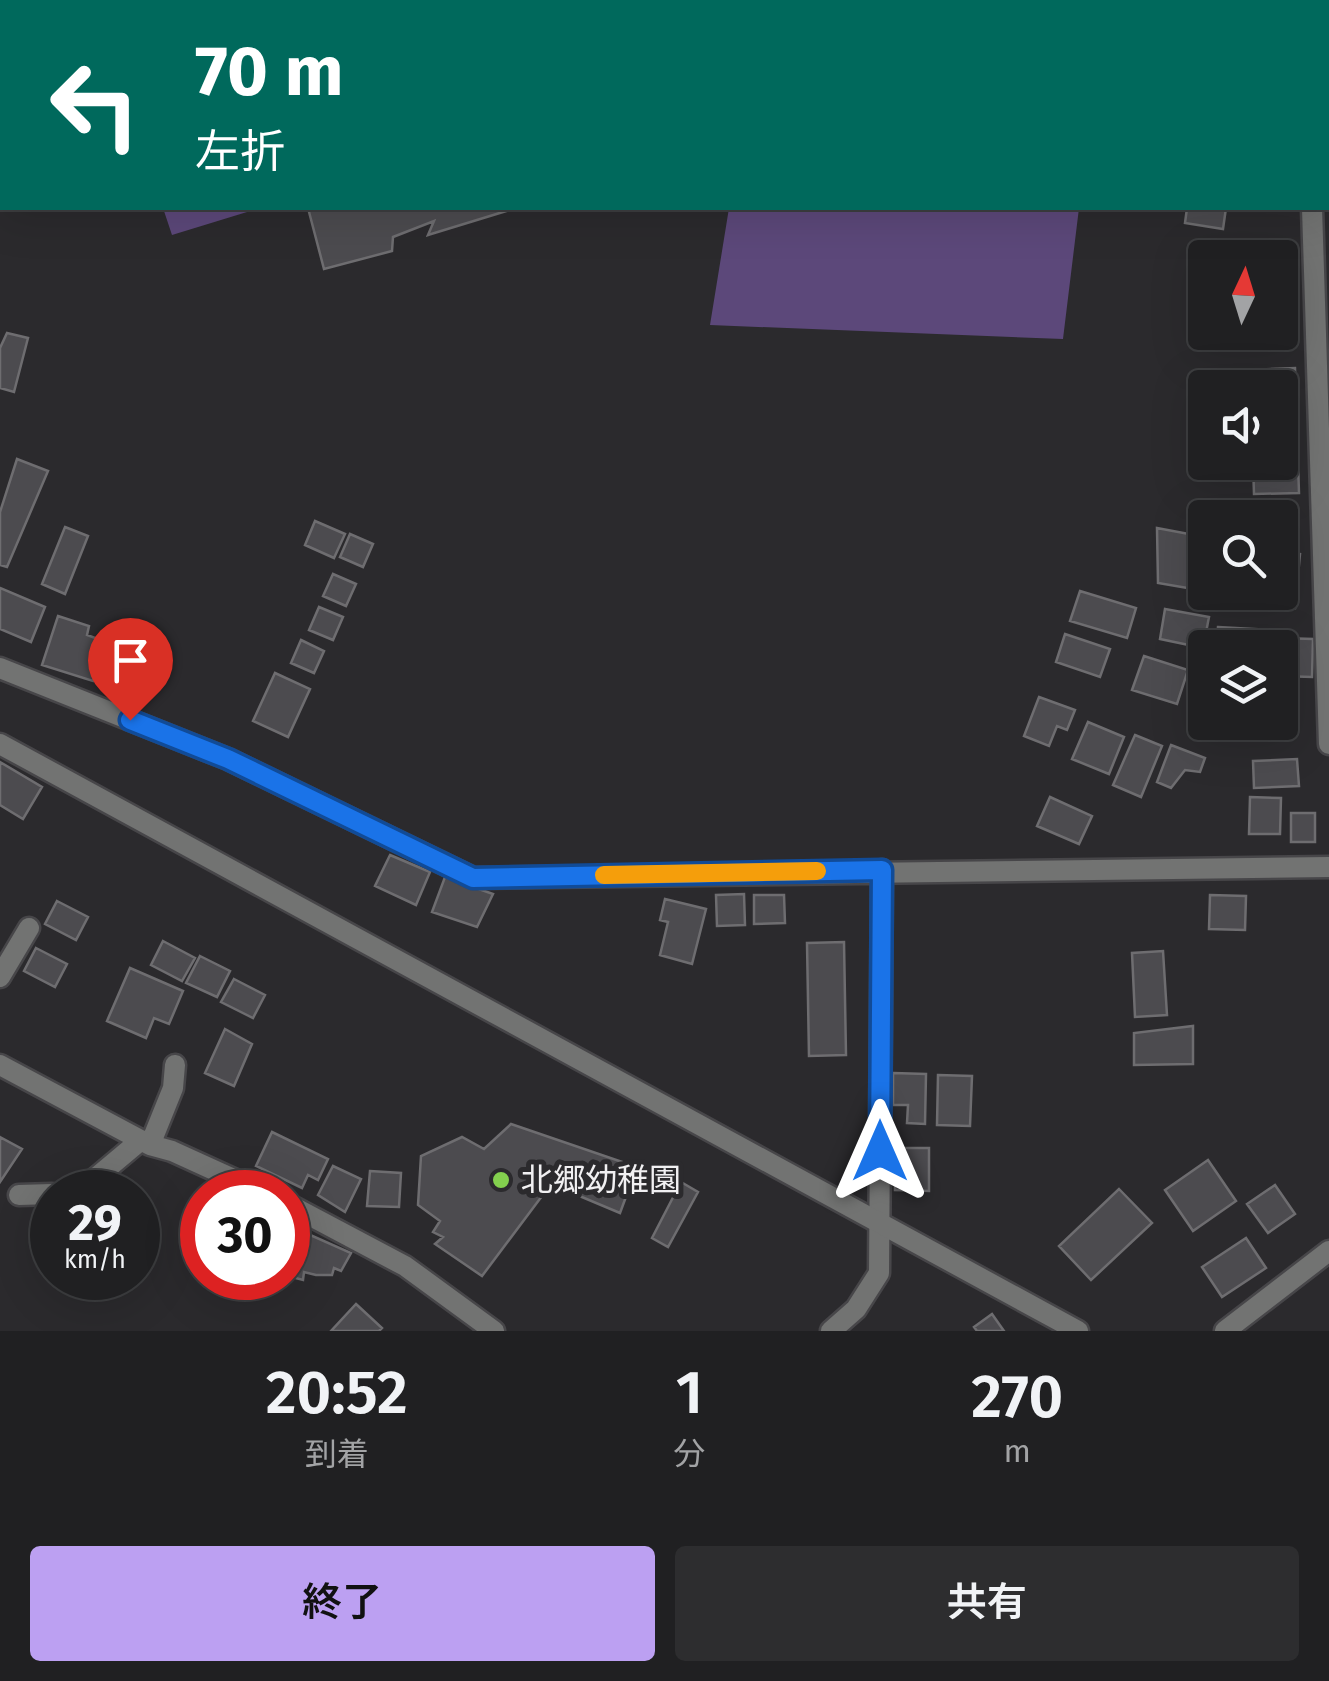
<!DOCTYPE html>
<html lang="ja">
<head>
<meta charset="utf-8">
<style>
	:root { --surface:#202022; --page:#2d2d2f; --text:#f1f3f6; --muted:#a2a3a5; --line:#3d3e40; --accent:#bca0f2 }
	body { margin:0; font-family:"Fira Sans","Noto Sans JP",sans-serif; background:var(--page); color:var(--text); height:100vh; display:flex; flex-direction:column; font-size:38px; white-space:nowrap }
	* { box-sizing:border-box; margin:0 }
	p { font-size:32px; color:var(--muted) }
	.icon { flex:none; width:55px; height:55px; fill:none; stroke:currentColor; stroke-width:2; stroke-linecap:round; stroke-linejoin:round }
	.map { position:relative; height:1331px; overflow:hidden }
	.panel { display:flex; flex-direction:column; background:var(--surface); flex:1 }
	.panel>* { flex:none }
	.guide { position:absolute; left:0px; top:0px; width:1330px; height:210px; box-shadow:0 10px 40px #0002,0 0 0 2px var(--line); background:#00695c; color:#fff; overflow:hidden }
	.needle { width:65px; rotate:4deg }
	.tools { position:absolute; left:1188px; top:240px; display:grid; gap:20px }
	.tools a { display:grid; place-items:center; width:110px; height:110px; border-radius:10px; background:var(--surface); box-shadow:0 10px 40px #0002,0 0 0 2px var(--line); font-size:50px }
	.speed { position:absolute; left:30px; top:1170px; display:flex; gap:20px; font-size:50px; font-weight:700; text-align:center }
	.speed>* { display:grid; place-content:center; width:130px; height:130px; border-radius:50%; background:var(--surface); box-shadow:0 10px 40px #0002,0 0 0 2px var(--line); line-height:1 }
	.speed small { font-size:25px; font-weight:400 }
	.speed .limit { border:15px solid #d22; background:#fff; color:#111 }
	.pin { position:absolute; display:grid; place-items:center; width:85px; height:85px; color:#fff; margin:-102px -42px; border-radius:50% 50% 50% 0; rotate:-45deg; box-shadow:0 0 10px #0007 }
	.pin .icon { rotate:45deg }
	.me { position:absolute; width:110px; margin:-55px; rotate:0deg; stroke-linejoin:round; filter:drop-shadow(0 0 8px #0008) }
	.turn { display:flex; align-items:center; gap:35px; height:210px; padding:0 30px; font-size:45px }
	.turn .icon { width:130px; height:130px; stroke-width:2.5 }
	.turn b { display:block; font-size:70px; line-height:85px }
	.eta { display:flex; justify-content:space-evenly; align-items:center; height:170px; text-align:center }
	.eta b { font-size:60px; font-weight:600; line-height:70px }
	.action { display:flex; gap:20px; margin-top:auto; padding:20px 30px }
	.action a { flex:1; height:115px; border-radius:10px; background:var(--accent); color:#111; font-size:40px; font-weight:600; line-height:115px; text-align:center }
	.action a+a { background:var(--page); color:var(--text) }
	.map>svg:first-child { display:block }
	.green { fill:#5c487a }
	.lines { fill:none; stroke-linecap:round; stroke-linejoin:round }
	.stream { stroke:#1a0232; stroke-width:8 }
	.building { fill:#4c4b4f; stroke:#6e6d70; stroke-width:2.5 }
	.minor-casing { stroke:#474649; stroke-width:25 }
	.tertiary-casing { stroke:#474649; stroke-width:25 }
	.minor { stroke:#727372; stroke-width:20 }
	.tertiary { stroke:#727372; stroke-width:20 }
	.route-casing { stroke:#114b97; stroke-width:25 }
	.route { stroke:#1a73e8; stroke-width:18 }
	.slow { stroke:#f59e0b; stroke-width:18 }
	.poi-dot { fill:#83d04e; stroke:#2b2a2d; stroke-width:4 }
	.labels { text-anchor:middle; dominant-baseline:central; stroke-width:10; stroke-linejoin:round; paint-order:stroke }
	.poi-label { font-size:32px; fill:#f1f0f2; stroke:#2b2a2d; text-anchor:start }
</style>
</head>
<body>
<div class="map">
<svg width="1329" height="1331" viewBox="0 0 1329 1331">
	<rect width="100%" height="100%" fill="#2b2a2d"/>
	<!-- green -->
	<path class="green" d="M 163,208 L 260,208 L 172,235 Z
		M 729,208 L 1079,208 L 1063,339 L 710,325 Z"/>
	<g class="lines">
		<!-- stream -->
		<path class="stream" d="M 1326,0 L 1329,3"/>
	</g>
	<!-- building -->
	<path class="building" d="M 537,0 L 646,0 L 647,2 L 538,2 Z
		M 308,208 L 516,208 L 428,235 L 434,221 L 393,237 L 392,251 L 324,269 Z
		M 1187,208 L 1226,208 L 1223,229 L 1185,223 Z
		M 7,333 L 28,338 L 14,392 L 0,388 L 0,348 Z
		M 1295,368 L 1299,493 L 1254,494 L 1253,462 L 1280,462 L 1280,388 L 1250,388 L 1250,370 Z
		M 17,459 L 48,471 L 7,567 L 0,565 L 0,512 Z
		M 315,521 L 345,534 L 334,558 L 305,545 Z
		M 65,527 L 88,536 L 65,594 L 42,584 Z
		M 1157,528 L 1205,537 L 1205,591 L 1158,583 Z
		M 350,534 L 373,544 L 363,567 L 340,557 Z
		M 1280,550 L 1300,554 L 1295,608 L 1212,592 L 1280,592 Z
		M 333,574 L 356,584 L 346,606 L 323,596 Z
		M 0,588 L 45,607 L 31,642 L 0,629 Z
		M 1080,591 L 1136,608 L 1127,638 L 1070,621 Z
		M 319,607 L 343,617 L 333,640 L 309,630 Z
		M 1165,609 L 1209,617 L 1203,648 L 1160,639 Z
		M 58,616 L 89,626 L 87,635 L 106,642 L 93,681 L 42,665 Z
		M 1218,627 L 1271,630 L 1270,648 L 1217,648 Z
		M 1065,634 L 1110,649 L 1100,677 L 1056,662 Z
		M 1280,638 L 1313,639 L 1312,677 L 1280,676 Z
		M 301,640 L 324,651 L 314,673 L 291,663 Z
		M 124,646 L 155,657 L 144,692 L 112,681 Z
		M 1144,656 L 1188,670 L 1177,704 L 1132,690 Z
		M 275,673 L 310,689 L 288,737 L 253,721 Z
		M 1039,697 L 1075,710 L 1067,730 L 1057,726 L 1049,746 L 1024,736 Z
		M 1088,722 L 1124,737 L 1109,774 L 1072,759 Z
		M 1135,735 L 1162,746 L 1141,797 L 1113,785 Z
		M 1171,745 L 1205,758 L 1200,772 L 1185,770 L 1171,788 L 1157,782 Z
		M 1297,759 L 1299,786 L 1254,788 L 1253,761 Z
		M 0,762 L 42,787 L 23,819 L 0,805 Z
		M 1050,797 L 1092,816 L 1079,844 L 1037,826 Z
		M 1250,797 L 1281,798 L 1280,834 L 1249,834 Z
		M 1291,813 L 1315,813 L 1315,842 L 1291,842 Z
		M 390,855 L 430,872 L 416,905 L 375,886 Z
		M 445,877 L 493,894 L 477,927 L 432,912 Z
		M 744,894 L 745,925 L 717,926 L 716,895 Z
		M 754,895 L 784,895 L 785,923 L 754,924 Z
		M 1210,895 L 1246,896 L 1245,930 L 1209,929 Z
		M 665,899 L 706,909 L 692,964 L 660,955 L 668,922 L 660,920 Z
		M 57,901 L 88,917 L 76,940 L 45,924 Z
		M 163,941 L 195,958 L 182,981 L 151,965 Z
		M 844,942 L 846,1055 L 809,1056 L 807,943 Z
		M 36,948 L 67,964 L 55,987 L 24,971 Z
		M 1163,951 L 1167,1015 L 1135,1017 L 1132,953 Z
		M 200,956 L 230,971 L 217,997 L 186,983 Z
		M 130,968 L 183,991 L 169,1024 L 154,1018 L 146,1038 L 107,1021 Z
		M 234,979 L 265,995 L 253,1018 L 221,1002 Z
		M 1193,1026 L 1193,1064 L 1134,1065 L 1134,1033 Z
		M 225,1029 L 252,1044 L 234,1086 L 205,1073 Z
		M 893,1073 L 926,1074 L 925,1124 L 907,1123 L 908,1105 L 893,1105 Z
		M 938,1075 L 972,1076 L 970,1126 L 937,1125 Z
		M 511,1124 L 637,1167 L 620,1213 L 551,1184 L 482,1276 L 435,1244 L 443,1237 L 433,1232 L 440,1221 L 418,1205 L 421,1156 L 462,1137 L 484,1149 Z
		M 272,1132 L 328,1159 L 318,1180 L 308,1175 L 302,1188 L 256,1166 Z
		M 0,1137 L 22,1149 L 0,1182 Z
		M 895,1148 L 929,1148 L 929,1191 L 895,1190 Z
		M 1208,1160 L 1236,1201 L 1193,1231 L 1165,1190 Z
		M 333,1166 L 361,1179 L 345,1212 L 318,1195 Z
		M 370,1171 L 401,1173 L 399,1207 L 367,1206 Z
		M 681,1182 L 698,1192 L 668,1247 L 652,1238 Z
		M 1275,1185 L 1295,1214 L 1268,1233 L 1247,1204 Z
		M 1119,1189 L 1152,1223 L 1091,1280 L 1059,1246 Z
		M 290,1226 L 351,1253 L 341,1271 L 334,1268 L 332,1275 L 316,1275 L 304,1272 L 303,1280 L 288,1276 Z
		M 1246,1238 L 1266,1268 L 1222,1297 L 1202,1267 Z
		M 356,1304 L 382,1328 L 379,1331 L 331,1331 Z
		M 992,1314 L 1004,1331 L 977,1331 L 974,1327 Z"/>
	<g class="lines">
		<!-- minor casing -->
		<g class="minor-casing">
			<path id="minor" d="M 1241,0 L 1243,2
				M 1312,208 L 1329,744
				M 0,668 L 228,759 L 473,878 L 1329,867
				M 0,977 L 29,928
				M 0,1065 L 150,1145 L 172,1151 L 262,1192
				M 150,1145 L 173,1088 L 175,1065
				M 79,1192 L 141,1140
				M 19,1195 L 52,1194
				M 288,1204 L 405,1266 L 494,1331
				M 831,1331 L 856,1309 L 879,1273 L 882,870
				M 1225,1331 L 1329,1251"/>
		</g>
		<!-- tertiary casing -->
		<g class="tertiary-casing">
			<path id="tertiary" d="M 0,744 L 1078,1331"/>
		</g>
		<!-- minor -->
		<use href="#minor" class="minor"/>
		<!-- tertiary -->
		<use href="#tertiary" class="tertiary"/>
	</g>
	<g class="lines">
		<!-- route casing -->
		<g class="route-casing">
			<path id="route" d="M 130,720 L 228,759 L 473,878 L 882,870 L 880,1151"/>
		</g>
		<!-- route -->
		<use href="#route" class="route"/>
		<!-- slow -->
		<path class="slow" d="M 604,875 L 817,871"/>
	</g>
	<!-- markers -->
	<circle class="poi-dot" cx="501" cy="1180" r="10"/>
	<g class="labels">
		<!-- poi labels -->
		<g class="poi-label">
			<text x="521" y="1180">北郷幼稚園</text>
		</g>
	</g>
</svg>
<div class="tools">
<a><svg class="needle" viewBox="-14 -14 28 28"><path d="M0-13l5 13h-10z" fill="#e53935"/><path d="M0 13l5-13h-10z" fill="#a2a3a5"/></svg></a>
<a><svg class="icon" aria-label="sound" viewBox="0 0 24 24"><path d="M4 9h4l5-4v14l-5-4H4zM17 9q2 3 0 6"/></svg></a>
<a><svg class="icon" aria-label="search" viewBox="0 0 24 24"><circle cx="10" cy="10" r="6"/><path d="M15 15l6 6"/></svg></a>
<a><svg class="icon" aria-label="layers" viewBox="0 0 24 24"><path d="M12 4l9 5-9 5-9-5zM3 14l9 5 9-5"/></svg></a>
</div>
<div class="speed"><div>29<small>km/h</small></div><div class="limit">30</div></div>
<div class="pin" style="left:130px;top:720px;background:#d93025"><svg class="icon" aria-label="arrive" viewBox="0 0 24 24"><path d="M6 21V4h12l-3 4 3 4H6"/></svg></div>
<svg class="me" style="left:880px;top:1151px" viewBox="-20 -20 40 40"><path d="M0-17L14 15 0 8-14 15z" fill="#1a73e8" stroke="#fff" stroke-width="4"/></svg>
<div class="guide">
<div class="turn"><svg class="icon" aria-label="left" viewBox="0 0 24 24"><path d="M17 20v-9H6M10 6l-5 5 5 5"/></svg><div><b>70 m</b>左折</div></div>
</div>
</div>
<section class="panel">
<div class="eta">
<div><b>20:52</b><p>到着</p></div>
<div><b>1</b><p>分</p></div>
<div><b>270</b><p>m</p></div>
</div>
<div class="action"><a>終了</a><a>共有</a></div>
</section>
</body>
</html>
